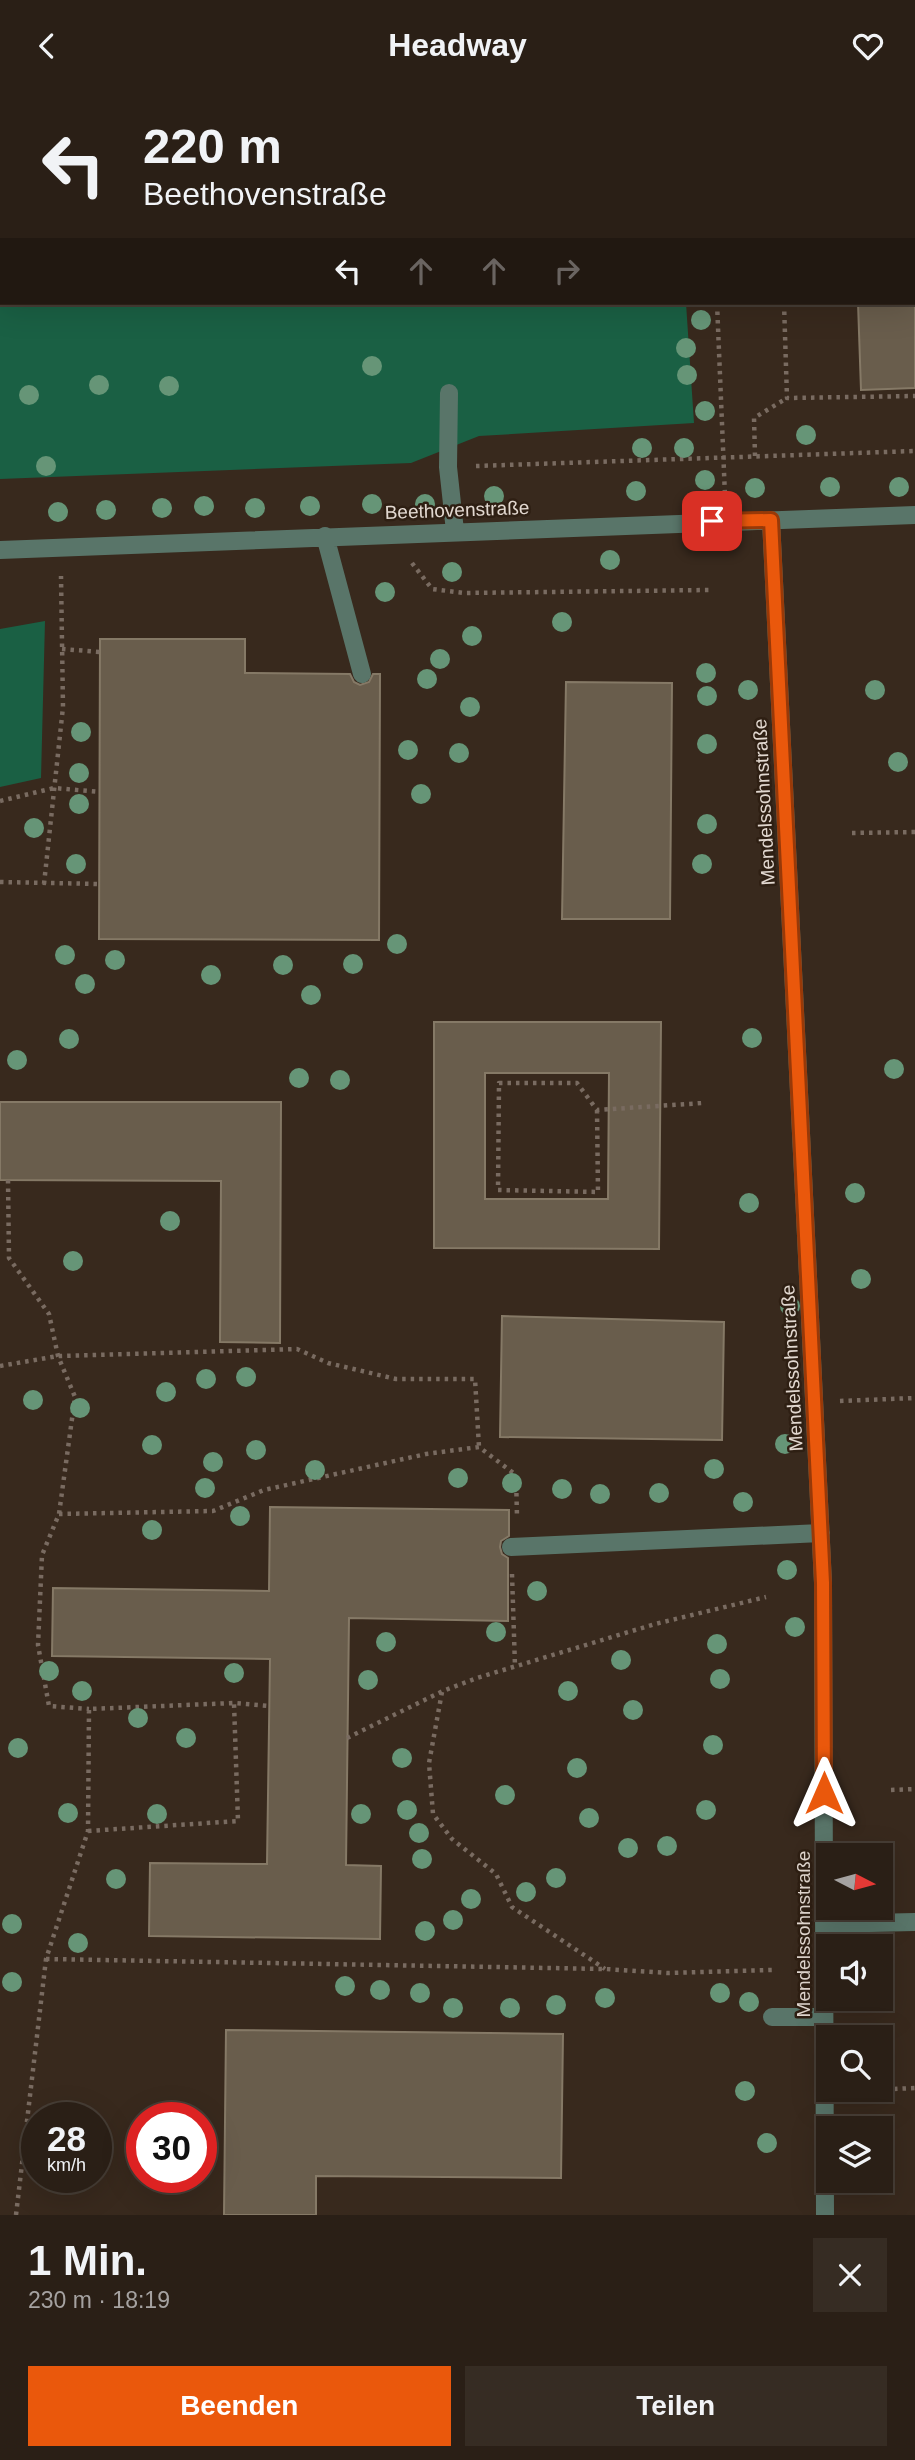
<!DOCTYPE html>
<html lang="de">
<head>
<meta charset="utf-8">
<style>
	:root { --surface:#2a1f16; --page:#362c23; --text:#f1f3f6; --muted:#a5a2a1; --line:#463d35; --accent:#ea580c }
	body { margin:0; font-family:Helvetica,sans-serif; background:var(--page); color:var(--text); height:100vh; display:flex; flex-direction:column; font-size:26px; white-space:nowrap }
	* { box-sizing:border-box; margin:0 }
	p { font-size:23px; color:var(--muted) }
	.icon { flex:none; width:38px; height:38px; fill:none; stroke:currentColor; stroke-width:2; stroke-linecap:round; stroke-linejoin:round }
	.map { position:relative; height:2124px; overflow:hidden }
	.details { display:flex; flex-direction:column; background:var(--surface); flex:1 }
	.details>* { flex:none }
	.guide { position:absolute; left:0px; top:0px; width:915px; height:214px; box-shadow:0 7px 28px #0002,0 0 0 2px var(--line); background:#2a1f16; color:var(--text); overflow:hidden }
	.needle { width:46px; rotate:96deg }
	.fabs { position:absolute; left:816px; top:1752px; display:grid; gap:14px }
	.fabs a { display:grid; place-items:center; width:77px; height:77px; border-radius:0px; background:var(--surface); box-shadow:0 7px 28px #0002,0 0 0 2px var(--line); font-size:35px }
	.speed { position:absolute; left:21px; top:2011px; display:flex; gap:14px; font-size:35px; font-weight:700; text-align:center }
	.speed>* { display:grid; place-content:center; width:91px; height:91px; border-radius:50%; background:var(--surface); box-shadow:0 7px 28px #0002,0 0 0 2px var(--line); line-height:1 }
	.speed small { font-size:18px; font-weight:400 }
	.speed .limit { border:10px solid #d22; background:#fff; color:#111 }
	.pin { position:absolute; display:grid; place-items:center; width:60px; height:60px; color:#fff; margin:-30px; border-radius:14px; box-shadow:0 4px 10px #0006 }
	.me { position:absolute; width:77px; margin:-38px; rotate:0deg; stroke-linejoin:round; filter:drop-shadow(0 0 5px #0008) }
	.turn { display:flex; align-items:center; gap:24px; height:147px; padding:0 28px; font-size:32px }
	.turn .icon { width:91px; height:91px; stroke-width:2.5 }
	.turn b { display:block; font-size:49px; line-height:60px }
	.lanes { display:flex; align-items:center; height:66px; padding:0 28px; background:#0003; justify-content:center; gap:35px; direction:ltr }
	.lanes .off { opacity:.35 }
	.round { display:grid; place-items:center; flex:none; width:74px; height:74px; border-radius:0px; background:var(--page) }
	.headline { display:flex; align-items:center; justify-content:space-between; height:119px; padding:0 28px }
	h1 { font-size:42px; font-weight:600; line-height:52px }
	.action { display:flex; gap:14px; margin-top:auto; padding:14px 28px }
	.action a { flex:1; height:80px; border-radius:0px; background:var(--accent); color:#fff; font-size:28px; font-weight:600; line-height:80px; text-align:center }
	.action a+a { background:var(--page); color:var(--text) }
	header { display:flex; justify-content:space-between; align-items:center; height:91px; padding:0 28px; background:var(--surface); font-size:32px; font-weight:600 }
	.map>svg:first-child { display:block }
	.green { fill:#1a6044 }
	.building { fill:#695d4c; stroke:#857966; stroke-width:2; fill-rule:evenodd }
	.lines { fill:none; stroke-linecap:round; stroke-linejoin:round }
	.path { stroke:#796b61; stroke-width:4.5; stroke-dasharray:3.5 5; stroke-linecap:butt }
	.minor { stroke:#597569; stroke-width:18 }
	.tree { fill:#669577 }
	.route-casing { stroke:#983908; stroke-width:18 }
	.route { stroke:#ea580c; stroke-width:12 }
	.labels { text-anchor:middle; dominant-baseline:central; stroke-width:5; stroke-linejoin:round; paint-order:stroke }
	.street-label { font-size:19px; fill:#e2d8d0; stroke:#2e1f13 }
</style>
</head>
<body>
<header><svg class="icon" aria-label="back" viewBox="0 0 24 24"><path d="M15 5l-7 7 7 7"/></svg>Headway<svg class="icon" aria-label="heart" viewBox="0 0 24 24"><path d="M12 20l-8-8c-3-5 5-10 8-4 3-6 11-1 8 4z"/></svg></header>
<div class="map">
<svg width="915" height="2124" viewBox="0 0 915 2124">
	<rect width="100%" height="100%" fill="#38291d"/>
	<!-- green -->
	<path class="green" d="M 0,0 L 675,0 L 675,2 L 2,2 L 2,212 L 686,212 L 694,332 L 479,345 L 411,372 L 0,388 Z
		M 705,0 L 835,0 L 835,2 L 706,2 Z
		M 45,530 L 41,687 L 0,696 L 0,538 Z"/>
	<!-- building -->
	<path class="building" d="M 858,212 L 915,212 L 915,297 L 861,299 Z
		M 100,548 L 245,548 L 245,582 L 350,583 L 354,591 L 360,594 L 369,591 L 373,583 L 380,583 L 379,849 L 99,848 Z
		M 566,591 L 672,592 L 670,828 L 562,828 Z
		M 434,931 L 661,931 L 659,1158 L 434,1157 ZM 485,982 L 609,982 L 608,1108 L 485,1108 Z
		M 0,1011 L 281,1011 L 280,1252 L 220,1251 L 221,1090 L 0,1089 Z
		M 502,1225 L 724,1231 L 722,1349 L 500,1346 Z
		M 270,1416 L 509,1419 L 509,1445 L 501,1450 L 500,1456 L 502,1463 L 508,1467 L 508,1530 L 349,1527 L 346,1774 L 381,1775 L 380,1848 L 149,1845 L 150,1772 L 267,1773 L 270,1568 L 52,1565 L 53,1497 L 269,1500 Z
		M 226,1939 L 563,1943 L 561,2087 L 316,2085 L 316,2124 L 224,2124 Z"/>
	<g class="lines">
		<!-- path -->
		<path class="path" d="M 692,0 L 693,2
			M 751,0 L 752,2
			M 717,212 L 725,405
			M 784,212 L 787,307 L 915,305
			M 755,365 L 754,327 L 787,307
			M 476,375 L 915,360
			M 412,472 L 432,498 L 464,502 L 710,499
			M 62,558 L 100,561
			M 0,710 L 54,697 L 100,701
			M 852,742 L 915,741
			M 0,791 L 99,793
			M 44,793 L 63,616 L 61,485
			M 597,1019 L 598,1101 L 498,1099 L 499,992 L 577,992 L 597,1019 L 703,1012
			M 8,1089 L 9,1167 L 49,1223 L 58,1265 L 75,1306 L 59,1423 L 42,1464 L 38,1554 L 49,1615 L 89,1618
			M 0,1275 L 58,1265 L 297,1258 L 328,1272 L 396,1288 L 475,1288 L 479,1356
			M 840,1310 L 915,1307
			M 59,1423 L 213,1420 L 264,1399 L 426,1363 L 479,1356 L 516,1384 L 517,1426
			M 512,1483 L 515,1575
			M 442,1601 L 429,1672 L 433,1723 L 452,1748 L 496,1783 L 512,1816 L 605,1878
			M 347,1647 L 443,1600 L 477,1587 L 655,1533 L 766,1506
			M 891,1699 L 915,1698
			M 88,1740 L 238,1730 L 234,1612
			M 46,1868 L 605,1878 L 668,1882 L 772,1879
			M 894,1998 L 915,1997
			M 16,2124 L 46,1868 L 88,1740 L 89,1618 L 234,1612 L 270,1615"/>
		<!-- minor -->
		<path class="minor" d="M 449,302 L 448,376 L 455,440
			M 771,429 L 823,1492 L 825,2124
			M 325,445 L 362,583
			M 0,459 L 915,424
			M 511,1456 L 821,1442
			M 824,1833 L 915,1831
			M 772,1926 L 824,1926"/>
	</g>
	<!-- trees -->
	<g class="tree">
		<circle cx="701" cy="229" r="10"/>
		<circle cx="686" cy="257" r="10"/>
		<circle cx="372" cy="275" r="10"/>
		<circle cx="687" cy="284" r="10"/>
		<circle cx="99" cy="294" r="10"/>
		<circle cx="169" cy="295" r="10"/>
		<circle cx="29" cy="304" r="10"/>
		<circle cx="705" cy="320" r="10"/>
		<circle cx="806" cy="344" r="10"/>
		<circle cx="642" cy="357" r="10"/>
		<circle cx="684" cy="357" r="10"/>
		<circle cx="46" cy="375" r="10"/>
		<circle cx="705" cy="389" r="10"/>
		<circle cx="830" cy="396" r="10"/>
		<circle cx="899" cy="396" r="10"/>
		<circle cx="755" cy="397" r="10"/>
		<circle cx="636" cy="400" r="10"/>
		<circle cx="494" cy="405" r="10"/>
		<circle cx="372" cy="413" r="10"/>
		<circle cx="425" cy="413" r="10"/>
		<circle cx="204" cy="415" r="10"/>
		<circle cx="310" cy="415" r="10"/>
		<circle cx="162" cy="417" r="10"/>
		<circle cx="255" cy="417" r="10"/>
		<circle cx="106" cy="419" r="10"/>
		<circle cx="58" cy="421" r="10"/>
		<circle cx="610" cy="469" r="10"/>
		<circle cx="452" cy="481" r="10"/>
		<circle cx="385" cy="501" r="10"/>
		<circle cx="562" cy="531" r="10"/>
		<circle cx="472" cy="545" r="10"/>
		<circle cx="440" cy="568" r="10"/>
		<circle cx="706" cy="582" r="10"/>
		<circle cx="427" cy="588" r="10"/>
		<circle cx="748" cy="599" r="10"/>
		<circle cx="875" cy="599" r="10"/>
		<circle cx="707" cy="605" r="10"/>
		<circle cx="470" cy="616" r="10"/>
		<circle cx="81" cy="641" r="10"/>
		<circle cx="707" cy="653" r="10"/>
		<circle cx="408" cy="659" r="10"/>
		<circle cx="459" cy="662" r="10"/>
		<circle cx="898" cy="671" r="10"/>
		<circle cx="79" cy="682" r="10"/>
		<circle cx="421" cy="703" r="10"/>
		<circle cx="79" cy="713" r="10"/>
		<circle cx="707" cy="733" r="10"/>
		<circle cx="34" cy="737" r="10"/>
		<circle cx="76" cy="773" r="10"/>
		<circle cx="702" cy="773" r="10"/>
		<circle cx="397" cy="853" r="10"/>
		<circle cx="65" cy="864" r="10"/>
		<circle cx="115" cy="869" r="10"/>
		<circle cx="353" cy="873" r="10"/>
		<circle cx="283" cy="874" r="10"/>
		<circle cx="211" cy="884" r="10"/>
		<circle cx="85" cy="893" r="10"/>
		<circle cx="311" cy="904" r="10"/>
		<circle cx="752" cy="947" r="10"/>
		<circle cx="69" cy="948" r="10"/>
		<circle cx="17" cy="969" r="10"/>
		<circle cx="894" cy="978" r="10"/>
		<circle cx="299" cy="987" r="10"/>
		<circle cx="340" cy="989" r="10"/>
		<circle cx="855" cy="1102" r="10"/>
		<circle cx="749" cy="1112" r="10"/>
		<circle cx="170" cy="1130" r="10"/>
		<circle cx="73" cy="1170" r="10"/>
		<circle cx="861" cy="1188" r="10"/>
		<circle cx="790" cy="1215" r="10"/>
		<circle cx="246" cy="1286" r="10"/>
		<circle cx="206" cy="1288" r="10"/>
		<circle cx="166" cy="1301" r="10"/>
		<circle cx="33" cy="1309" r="10"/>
		<circle cx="80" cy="1317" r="10"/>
		<circle cx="785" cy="1353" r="10"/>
		<circle cx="152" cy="1354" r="10"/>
		<circle cx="256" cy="1359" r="10"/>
		<circle cx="213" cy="1371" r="10"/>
		<circle cx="714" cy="1378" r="10"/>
		<circle cx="315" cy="1379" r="10"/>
		<circle cx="458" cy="1387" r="10"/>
		<circle cx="512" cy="1392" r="10"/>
		<circle cx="205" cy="1397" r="10"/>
		<circle cx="562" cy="1398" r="10"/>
		<circle cx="659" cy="1402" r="10"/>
		<circle cx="600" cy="1403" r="10"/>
		<circle cx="743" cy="1411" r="10"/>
		<circle cx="240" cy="1425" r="10"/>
		<circle cx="152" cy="1439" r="10"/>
		<circle cx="787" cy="1479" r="10"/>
		<circle cx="537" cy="1500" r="10"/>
		<circle cx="795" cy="1536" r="10"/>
		<circle cx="496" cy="1541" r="10"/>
		<circle cx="386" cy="1551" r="10"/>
		<circle cx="717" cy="1553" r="10"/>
		<circle cx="621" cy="1569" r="10"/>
		<circle cx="49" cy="1580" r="10"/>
		<circle cx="234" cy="1582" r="10"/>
		<circle cx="720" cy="1588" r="10"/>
		<circle cx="368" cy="1589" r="10"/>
		<circle cx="82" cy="1600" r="10"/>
		<circle cx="568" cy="1600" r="10"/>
		<circle cx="633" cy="1619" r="10"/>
		<circle cx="138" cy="1627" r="10"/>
		<circle cx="186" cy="1647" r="10"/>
		<circle cx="713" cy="1654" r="10"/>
		<circle cx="18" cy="1657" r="10"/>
		<circle cx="402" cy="1667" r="10"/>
		<circle cx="577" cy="1677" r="10"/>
		<circle cx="505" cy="1704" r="10"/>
		<circle cx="407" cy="1719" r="10"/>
		<circle cx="706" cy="1719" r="10"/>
		<circle cx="68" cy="1722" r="10"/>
		<circle cx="157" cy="1723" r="10"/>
		<circle cx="361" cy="1723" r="10"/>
		<circle cx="589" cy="1727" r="10"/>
		<circle cx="419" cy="1742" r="10"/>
		<circle cx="667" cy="1755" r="10"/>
		<circle cx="628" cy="1757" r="10"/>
		<circle cx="422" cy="1768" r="10"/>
		<circle cx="556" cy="1787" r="10"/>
		<circle cx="116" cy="1788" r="10"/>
		<circle cx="526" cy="1801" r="10"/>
		<circle cx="471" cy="1808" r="10"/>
		<circle cx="453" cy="1829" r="10"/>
		<circle cx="12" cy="1833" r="10"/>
		<circle cx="425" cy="1840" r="10"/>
		<circle cx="78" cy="1852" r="10"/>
		<circle cx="12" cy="1891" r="10"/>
		<circle cx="345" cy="1895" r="10"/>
		<circle cx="380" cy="1899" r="10"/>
		<circle cx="420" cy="1902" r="10"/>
		<circle cx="720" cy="1902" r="10"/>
		<circle cx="605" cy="1907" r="10"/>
		<circle cx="749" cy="1911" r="10"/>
		<circle cx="556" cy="1914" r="10"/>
		<circle cx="453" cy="1917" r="10"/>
		<circle cx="510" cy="1917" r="10"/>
		<circle cx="745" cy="2000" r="10"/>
		<circle cx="767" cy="2052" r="10"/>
	</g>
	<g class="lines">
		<!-- route casing -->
		<g class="route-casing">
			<path id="route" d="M 712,430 L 771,429 L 823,1492 L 824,1702"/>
		</g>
		<!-- route -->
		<use href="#route" class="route"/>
	</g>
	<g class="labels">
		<!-- street labels -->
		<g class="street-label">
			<text transform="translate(457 419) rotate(-2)">Beethovenstraße</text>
			<text transform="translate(764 711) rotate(-93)">Mendelssohnstraße</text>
			<text transform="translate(792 1277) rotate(-93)">Mendelssohnstraße</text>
			<text transform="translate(803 1843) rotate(-90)">Mendelssohnstraße</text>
		</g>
	</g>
</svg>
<div class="fabs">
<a><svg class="needle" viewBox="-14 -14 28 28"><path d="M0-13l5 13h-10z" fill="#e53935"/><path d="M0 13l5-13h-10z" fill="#a5a2a1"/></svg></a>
<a><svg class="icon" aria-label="sound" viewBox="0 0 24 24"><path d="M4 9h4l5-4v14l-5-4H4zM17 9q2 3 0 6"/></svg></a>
<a><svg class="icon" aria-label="search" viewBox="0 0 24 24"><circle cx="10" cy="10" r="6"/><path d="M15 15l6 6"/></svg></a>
<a><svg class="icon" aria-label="layers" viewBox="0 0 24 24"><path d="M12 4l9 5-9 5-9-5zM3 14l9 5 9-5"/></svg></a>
</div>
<div class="speed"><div>28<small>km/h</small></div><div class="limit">30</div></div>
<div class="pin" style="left:712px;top:430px;background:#d93025"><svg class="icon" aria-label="arrive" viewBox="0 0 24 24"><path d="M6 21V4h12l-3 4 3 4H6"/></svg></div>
<svg class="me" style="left:824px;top:1702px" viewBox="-20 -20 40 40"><path d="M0-17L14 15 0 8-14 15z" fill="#ea580c" stroke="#fff" stroke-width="4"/></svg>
<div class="guide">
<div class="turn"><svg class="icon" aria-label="left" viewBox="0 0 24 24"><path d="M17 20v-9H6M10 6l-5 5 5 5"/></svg><div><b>220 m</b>Beethovenstraße</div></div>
<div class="lanes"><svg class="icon" aria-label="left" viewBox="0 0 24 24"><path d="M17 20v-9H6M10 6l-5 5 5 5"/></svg><svg class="icon off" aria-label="ahead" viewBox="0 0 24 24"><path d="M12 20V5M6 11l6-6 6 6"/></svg><svg class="icon off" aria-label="ahead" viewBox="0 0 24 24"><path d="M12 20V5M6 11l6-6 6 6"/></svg><svg class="icon off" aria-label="right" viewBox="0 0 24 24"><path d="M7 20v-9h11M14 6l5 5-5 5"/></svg></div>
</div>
</div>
<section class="details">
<div class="headline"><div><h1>1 Min.</h1><p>230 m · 18:19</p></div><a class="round"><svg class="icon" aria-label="close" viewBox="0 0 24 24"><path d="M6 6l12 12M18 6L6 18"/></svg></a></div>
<div class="action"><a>Beenden</a><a>Teilen</a></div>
</section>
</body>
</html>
